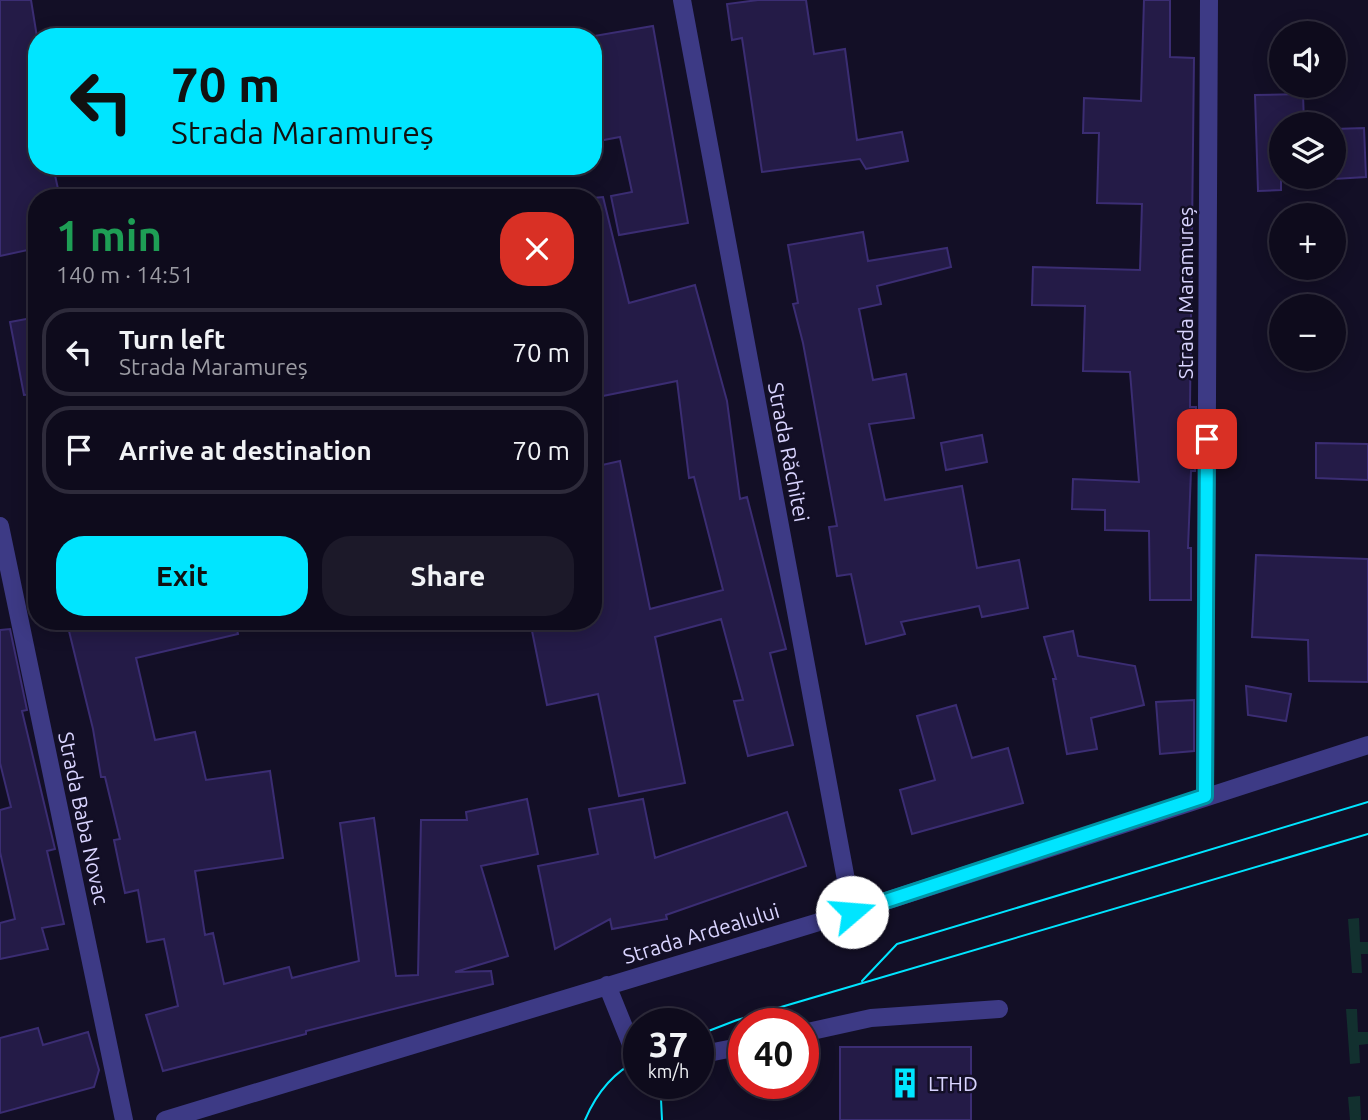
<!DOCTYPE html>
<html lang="en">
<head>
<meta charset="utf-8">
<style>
	:root { --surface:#0e0b1c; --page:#1c1929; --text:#f1f3f6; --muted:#9b9ba3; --line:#2e2b3b; --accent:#00e5ff }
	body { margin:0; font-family:Ubuntu,sans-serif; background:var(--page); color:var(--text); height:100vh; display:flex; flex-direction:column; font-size:26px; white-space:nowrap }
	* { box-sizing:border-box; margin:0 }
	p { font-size:23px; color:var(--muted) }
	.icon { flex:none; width:38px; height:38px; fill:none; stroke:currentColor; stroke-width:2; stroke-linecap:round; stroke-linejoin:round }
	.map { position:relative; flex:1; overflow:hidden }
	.side { position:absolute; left:28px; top:189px; width:574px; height:441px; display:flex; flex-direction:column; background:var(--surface); border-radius:28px; box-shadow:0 4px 18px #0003,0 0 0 2px var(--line) }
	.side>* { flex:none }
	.top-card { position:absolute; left:28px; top:28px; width:574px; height:147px; border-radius:28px; box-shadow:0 4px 18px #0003,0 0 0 2px var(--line); background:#00e5ff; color:#111; overflow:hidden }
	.buttons { position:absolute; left:1269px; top:21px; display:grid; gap:14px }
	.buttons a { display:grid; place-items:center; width:77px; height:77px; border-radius:50%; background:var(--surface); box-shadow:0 4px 18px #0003,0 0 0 2px var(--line); font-size:35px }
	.speed { position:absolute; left:623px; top:1008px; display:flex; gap:14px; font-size:35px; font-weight:700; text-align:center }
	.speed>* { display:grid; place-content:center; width:91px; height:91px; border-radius:50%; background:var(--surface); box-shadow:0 4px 18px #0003,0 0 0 2px var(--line); line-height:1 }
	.speed small { font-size:18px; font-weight:400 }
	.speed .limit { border:10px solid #d22; background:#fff; color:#111 }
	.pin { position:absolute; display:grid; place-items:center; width:60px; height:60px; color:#fff; margin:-30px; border-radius:14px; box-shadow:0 4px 10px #0006 }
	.me { position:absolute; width:77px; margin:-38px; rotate:72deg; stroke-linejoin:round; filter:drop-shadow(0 0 5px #0008) }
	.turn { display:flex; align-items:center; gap:24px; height:147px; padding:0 28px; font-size:32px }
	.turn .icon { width:91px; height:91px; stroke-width:2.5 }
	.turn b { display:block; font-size:49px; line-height:60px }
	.round { display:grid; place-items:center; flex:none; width:74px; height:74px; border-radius:28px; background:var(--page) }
	.overview { display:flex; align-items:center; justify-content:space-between; height:119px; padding:0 28px }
	h1 { font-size:42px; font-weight:600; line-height:52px; color:#1e9e55 }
	.button { display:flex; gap:14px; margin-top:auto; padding:14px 28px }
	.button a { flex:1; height:80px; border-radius:28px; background:var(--accent); color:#111; font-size:28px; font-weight:600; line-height:80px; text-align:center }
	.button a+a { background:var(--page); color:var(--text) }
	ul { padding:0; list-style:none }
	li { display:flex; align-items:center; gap:21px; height:88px; margin:0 14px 10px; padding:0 14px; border:4px solid var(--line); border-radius:28px }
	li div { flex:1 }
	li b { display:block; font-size:26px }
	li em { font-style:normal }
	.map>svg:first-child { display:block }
	.green { fill:#12302f }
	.building { fill:#241b47; stroke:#3b2d73; stroke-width:2 }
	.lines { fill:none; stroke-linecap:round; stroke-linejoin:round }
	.minor { stroke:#3d3a85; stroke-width:18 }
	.tram { stroke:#00e5ff; stroke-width:2 }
	.route-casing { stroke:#0095a6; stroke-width:18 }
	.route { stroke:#00e5ff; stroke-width:12 }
	.labels { text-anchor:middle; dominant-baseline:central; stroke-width:5; stroke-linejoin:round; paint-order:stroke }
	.street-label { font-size:21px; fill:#d9d4ff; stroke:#130f26 }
	.poi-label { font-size:21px; fill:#d9d4ff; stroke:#130f26; text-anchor:start }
</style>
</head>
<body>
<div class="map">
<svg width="1368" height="1120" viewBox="0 0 1368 1120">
	<rect width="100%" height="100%" fill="#130f26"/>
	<!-- green -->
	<path class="green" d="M 1359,918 L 1360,942 L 1368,942 L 1368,954 L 1361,954 L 1362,973 L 1352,973 L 1348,919 Z
		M 1346,1009 L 1357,1009 L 1358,1032 L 1368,1032 L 1368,1044 L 1359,1045 L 1360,1063 L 1350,1064 Z
		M 1360,1096 L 1361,1120 L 1350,1120 L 1348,1097 Z"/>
	<!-- building -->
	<path class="building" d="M 0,0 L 31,0 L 37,37 L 37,43 L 31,44 L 37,82 L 37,166 L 53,166 L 60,198 L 37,198 L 37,248 L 0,256 Z
		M 758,0 L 806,0 L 814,54 L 845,49 L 857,140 L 902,132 L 908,161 L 866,169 L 860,159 L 762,172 L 742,38 L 732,40 L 727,4 Z
		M 1144,0 L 1170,0 L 1170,57 L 1194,58 L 1190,407 L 1196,407 L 1195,471 L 1191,471 L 1188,548 L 1191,548 L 1191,600 L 1150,600 L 1149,531 L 1105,530 L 1105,510 L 1072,509 L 1073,479 L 1139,482 L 1130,372 L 1083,371 L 1085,306 L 1032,305 L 1033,267 L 1140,270 L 1142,204 L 1097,203 L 1099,133 L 1083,133 L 1084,98 L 1141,101 Z
		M 653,26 L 688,223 L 619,235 L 611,196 L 632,192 L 620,137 L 593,142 L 593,62 L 598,61 L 594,36 Z
		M 1303,94 L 1304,124 L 1281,124 L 1281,190 L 1258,191 L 1255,95 Z
		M 1364,128 L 1366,177 L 1334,179 L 1334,129 Z
		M 603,197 L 629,303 L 695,285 L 727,401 L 740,499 L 747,497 L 786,649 L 770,653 L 793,745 L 748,756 L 734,701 L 743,700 L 721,619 L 655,637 L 685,783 L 619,796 L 598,694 L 547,705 L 530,621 L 593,621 L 593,467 L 620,461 L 650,609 L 723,590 L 694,477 L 689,478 L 677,381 L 593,398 L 593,365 L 601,363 L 593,333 L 593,198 Z
		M 863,232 L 868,261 L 947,248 L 951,267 L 877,286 L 881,304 L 859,309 L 873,380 L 906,374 L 914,418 L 869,424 L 885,500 L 962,486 L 977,568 L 1019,560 L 1028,608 L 982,617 L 979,606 L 901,622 L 905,634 L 866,644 L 851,574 L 837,576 L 829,527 L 837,526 L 803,343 L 793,304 L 798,303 L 788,245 Z
		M 37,317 L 37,394 L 24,395 L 10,322 Z
		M 982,435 L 987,462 L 946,470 L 941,443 Z
		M 1316,443 L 1368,444 L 1368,480 L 1316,478 Z
		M 1256,555 L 1368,559 L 1368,682 L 1309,681 L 1308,640 L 1252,637 Z
		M 93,621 L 150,621 L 152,627 L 187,621 L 235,621 L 238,634 L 136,658 L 155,740 L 195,732 L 206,780 L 270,771 L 283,858 L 195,871 L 205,935 L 213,933 L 224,984 L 289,967 L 292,978 L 359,961 L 340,823 L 374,818 L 396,976 L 418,975 L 421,820 L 467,820 L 466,812 L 527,799 L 538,854 L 481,866 L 508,956 L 455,972 L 491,971 L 493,984 L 306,1031 L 306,1034 L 163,1071 L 146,1015 L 178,1006 L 164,939 L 147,942 L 138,890 L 125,893 L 114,840 L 120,839 L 105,777 L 101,777 L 93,729 L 68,627 Z
		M 10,629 L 27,710 L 22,711 L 55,849 L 47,851 L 64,924 L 42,928 L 48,949 L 0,959 L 0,923 L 15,919 L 0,852 L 0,810 L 11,807 L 0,763 L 0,630 Z
		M 1073,631 L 1078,656 L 1135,666 L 1144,705 L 1091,718 L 1097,749 L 1067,754 L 1053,679 L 1056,679 L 1044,637 Z
		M 1246,686 L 1291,694 L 1286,721 L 1248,715 Z
		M 1194,700 L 1194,751 L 1160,754 L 1156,702 Z
		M 956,705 L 972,758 L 1008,748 L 1023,803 L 912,834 L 900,790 L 935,780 L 917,716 Z
		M 643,799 L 655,858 L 787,812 L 806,866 L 666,915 L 667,919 L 612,929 L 610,919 L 555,949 L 538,866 L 598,854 L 589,809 Z
		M 38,1028 L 43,1045 L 88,1032 L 99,1070 L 94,1087 L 0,1113 L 0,1038 Z
		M 840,1047 L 971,1047 L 971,1120 L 840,1120 Z"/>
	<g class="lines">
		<!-- minor -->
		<path class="minor" d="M 682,0 L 852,912
			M 0,526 L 124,1120
			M 1205,796 L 1209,0
			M 607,985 L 632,1047 L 639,1054
			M 803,1033 L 871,1018 L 999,1009
			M 698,1055 L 744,1046
			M 165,1120 L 852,912 L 1368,745"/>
		<!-- tram -->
		<path class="tram" d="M 862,981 L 897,944 L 1368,802
			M 698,1035 L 737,1020 L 1368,834
			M 585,1120 C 596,1094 613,1072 639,1060
			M 662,1120 L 661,1099 L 665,1083"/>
	</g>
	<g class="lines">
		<!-- route casing -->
		<g class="route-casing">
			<path id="route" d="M 852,912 L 1205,796 L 1207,439"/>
		</g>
		<!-- route -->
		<use href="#route" class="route"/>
	</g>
	<!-- icons -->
	<defs>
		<g id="building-bare" transform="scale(2.415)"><path d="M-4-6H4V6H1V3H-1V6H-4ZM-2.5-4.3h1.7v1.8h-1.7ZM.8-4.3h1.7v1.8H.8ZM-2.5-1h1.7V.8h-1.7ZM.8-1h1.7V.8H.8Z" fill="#00e5ff" stroke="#130f26" stroke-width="2.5" paint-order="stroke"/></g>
	</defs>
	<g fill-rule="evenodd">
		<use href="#building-bare" x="905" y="1083"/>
	</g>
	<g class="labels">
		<!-- street labels -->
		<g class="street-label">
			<text transform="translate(1185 293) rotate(-90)">Strada Maramureș</text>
			<text transform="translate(789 452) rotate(79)">Strada Răchitei</text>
			<text transform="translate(84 818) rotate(78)">Strada Baba Novac</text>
			<text transform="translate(701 933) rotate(-17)">Strada Ardealului</text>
		</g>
		<!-- poi labels -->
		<g class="poi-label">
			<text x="928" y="1083">LTHD</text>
		</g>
	</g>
</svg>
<div class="buttons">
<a><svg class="icon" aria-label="sound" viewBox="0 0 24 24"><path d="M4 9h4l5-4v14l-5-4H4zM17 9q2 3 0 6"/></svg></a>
<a><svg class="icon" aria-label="layers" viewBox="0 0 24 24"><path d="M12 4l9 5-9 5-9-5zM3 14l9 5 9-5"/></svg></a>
<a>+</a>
<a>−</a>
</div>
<div class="speed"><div>37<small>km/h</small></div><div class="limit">40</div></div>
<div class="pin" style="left:1207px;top:439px;background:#d93025"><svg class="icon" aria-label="arrive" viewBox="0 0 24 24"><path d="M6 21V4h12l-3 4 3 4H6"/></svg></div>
<svg class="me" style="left:852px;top:912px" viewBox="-20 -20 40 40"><circle r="19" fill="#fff"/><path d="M0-13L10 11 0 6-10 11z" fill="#00e5ff"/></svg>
<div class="top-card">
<div class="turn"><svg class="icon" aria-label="left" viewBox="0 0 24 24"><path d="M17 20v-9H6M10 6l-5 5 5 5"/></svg><div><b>70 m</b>Strada Maramureș</div></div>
</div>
<section class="side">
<div class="overview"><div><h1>1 min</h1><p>140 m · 14:51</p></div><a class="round" style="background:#d93025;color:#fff"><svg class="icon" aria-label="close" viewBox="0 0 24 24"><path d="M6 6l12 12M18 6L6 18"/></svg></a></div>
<ul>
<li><svg class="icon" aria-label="left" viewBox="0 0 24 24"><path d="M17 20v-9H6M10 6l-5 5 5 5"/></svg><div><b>Turn left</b><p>Strada Maramureș</p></div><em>70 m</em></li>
<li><svg class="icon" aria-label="arrive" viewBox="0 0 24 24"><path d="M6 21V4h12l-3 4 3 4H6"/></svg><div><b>Arrive at destination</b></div><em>70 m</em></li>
</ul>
<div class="button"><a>Exit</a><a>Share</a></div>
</section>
</div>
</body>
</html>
